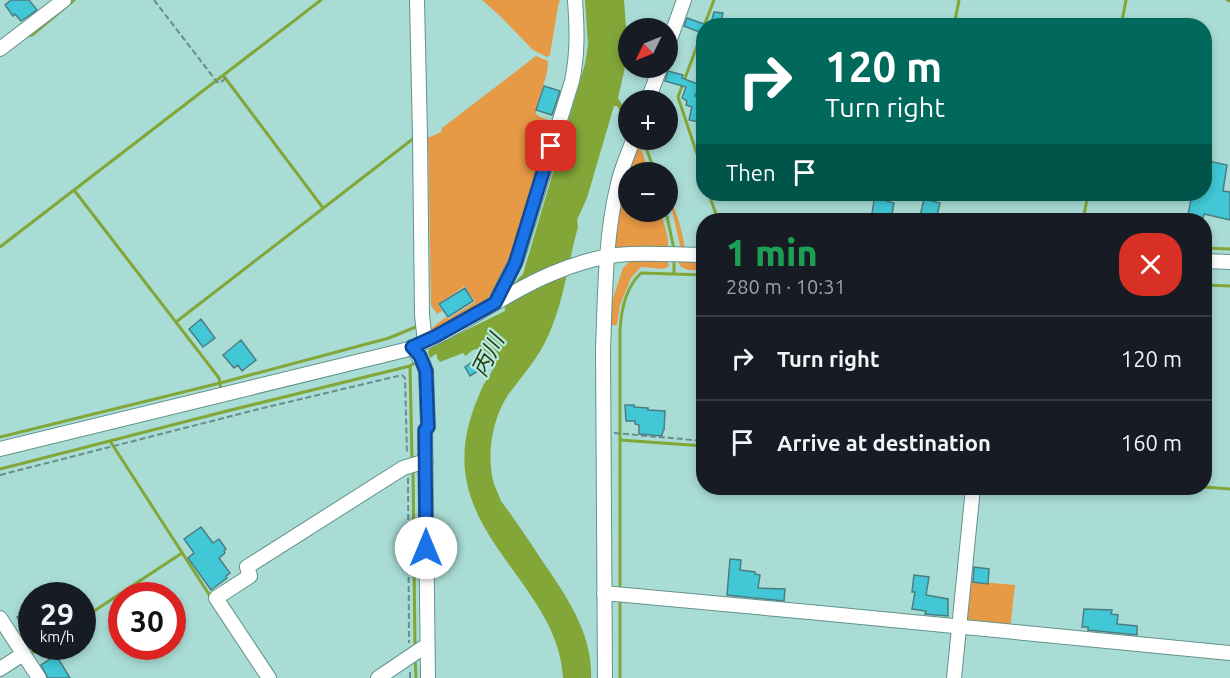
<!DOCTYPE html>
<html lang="en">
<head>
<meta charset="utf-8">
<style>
	:root { --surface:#171b24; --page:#242831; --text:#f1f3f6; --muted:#9ea1a6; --line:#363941 }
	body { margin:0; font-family:Ubuntu,"Noto Sans JP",sans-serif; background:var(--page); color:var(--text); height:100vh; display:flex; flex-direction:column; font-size:22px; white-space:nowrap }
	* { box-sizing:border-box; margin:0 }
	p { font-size:20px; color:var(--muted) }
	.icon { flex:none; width:33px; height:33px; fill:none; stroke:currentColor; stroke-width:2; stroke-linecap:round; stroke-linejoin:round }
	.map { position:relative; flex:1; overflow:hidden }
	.details { position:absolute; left:696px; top:213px; width:516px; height:282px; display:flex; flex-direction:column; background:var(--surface); border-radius:24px; box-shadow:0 3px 9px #0003 }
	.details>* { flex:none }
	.hud { position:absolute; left:696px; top:18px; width:516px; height:183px; border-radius:24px; box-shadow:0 3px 9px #0003; background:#00695c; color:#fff; overflow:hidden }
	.needle { width:39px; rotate:227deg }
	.buttons { position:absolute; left:618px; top:18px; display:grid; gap:12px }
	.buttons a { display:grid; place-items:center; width:60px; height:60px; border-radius:50%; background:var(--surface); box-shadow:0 3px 9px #0003; font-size:30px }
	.speed { position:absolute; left:18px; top:582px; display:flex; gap:12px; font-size:30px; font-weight:700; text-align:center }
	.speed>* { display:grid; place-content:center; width:78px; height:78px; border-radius:50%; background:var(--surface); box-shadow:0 3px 9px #0003; line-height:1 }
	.speed small { font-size:15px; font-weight:400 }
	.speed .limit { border:9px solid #d22; background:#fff; color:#111 }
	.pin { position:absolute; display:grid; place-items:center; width:51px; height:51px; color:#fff; margin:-26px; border-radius:12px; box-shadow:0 3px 9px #0006 }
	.me { position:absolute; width:66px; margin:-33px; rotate:0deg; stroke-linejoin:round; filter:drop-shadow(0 0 4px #0008) }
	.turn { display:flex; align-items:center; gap:21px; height:126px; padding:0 30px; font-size:27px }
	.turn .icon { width:78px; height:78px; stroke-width:2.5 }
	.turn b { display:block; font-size:42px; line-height:51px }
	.then { display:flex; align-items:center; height:57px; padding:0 30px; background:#0003; gap:12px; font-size:22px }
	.round { display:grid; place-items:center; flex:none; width:63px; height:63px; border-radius:24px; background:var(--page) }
	.headline { display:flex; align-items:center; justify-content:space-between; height:102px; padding:0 30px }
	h1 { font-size:36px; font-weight:800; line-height:45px; color:#1e9e55 }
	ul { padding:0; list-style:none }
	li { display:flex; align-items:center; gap:18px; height:84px; padding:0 30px; border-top:2px solid var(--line) }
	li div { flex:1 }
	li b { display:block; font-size:22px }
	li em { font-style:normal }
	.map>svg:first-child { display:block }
	.green { fill:#e79a46 }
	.water { fill:#82a637 }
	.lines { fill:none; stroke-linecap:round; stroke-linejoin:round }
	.stream { stroke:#82a637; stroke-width:3 }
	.building { fill:#41c7d5; stroke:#4c7d83; stroke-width:1.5 }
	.minor-casing { stroke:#61938c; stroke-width:16 }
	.path { stroke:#688e89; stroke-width:2; stroke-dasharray:6 3; stroke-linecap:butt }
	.minor { stroke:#fff; stroke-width:14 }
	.route-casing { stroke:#114b97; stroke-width:15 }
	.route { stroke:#1a73e8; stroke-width:10 }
	.labels { text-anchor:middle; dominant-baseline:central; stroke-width:4.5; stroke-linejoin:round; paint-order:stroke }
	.water-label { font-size:22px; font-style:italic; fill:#2c3b0e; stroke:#b5eae2 }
</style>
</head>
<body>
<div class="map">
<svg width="1230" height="678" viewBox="0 0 1230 678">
	<rect width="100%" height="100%" fill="#a9dcd5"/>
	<!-- green -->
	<path class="green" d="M 482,0 L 560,0 L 558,6 L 550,55 L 547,57 L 533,50 L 499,15 Z
		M 536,56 L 548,61 C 548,80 537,96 536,114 C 541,119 548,118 553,123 L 514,254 L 497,288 L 484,302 L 429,334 L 428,331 L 446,317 L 448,319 L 475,302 L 465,286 L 438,304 L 442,311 L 437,314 L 431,305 L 428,137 L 430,137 L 441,132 L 442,128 Z
		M 638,140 L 649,172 L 628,172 L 628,212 L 661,212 L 668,239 L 668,250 L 622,250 L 616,247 L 614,243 L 622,186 Z
		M 668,193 C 676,212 682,228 685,249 L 677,250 L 680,245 Z
		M 667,259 L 669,266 L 663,269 L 641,267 L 631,278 L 620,305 L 617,325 L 609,326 L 609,310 L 623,268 L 629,262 L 635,260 Z
		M 677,260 L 703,261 L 703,270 L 688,270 L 681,267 Z
		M 971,581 L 1015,585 L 1010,630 L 967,626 Z"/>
	<!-- water -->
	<path class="water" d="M 585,0 L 624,0 L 627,41 L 626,63 L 618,98 L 628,114 L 628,123 L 617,106 L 614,106 L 587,198 L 577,220 L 578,227 C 568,263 564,300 549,334 C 539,357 523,375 508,395 C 492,419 486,456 494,484 C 496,490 499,495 501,501 C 515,520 528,539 541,559 C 565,594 593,633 591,678 L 563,678 C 559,597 474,551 465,471 C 462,441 470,415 482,388 C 485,381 491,375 493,368 C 494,359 486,349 477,349 C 472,349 469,353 466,356 L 463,353 L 440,362 L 437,358 L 437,355 L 436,354 L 430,358 L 428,353 L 429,349 L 438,344 L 505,311 L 504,293 L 523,274 L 585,64 L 588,45 Z"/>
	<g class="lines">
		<!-- stream -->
		<path class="stream" d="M 1227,0 L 1230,1
			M 704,26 L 714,0
			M 954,26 L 959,0
			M 1121,26 L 1126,0
			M 703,30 L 678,97 L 704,175
			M 27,36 L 32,35 L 74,0
			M 223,75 L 323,208
			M 643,140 L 655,172
			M 74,190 L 219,378 L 221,389
			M 709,194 L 718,220
			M 666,212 L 674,249
			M 1083,220 L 1088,194
			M 0,247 L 321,0
			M 1204,248 L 1230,249
			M 674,262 L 674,274
			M 1204,285 L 1230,286
			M 176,322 L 414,138
			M 410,366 L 412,460
			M 0,437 L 220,383 L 389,338 L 418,326
			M 620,440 L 704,446
			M 110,441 L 212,599
			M 0,469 L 227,411 L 410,366 L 416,362
			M 413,469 L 415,649
			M 1204,487 L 1230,489
			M 620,589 L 620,331 C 621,310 625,288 641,273 L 704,275
			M 620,599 L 620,678
			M 82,619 L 182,553
			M 29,655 L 42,646
			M 415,658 L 416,678"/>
	</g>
	<!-- building -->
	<path class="building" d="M 11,0 L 29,0 L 37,10 L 21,21 L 15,14 L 13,16 L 5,5 Z
		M 714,12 L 723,13 L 720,26 L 710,26 Z
		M 687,18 L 704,24 L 704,34 L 684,26 Z
		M 668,71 L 683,75 L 682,78 L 700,85 L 695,96 L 704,98 L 704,123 L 689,120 L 692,107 L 686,105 L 687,101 L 682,98 L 686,87 L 665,81 Z
		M 544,86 L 560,91 L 552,115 L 536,110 Z
		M 1204,160 L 1227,165 L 1223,191 L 1230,192 L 1230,220 L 1204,214 L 1203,218 L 1188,215 L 1192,194 L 1204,194 Z
		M 875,194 L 887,194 L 886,201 L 894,203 L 891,220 L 871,220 Z
		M 924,199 L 940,203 L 936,220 L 919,220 Z
		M 465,288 L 473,301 L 448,317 L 439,304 Z
		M 201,319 L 215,338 L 203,347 L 189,329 Z
		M 241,340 L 256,360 L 242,371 L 238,365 L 234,368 L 223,355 Z
		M 472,362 L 478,371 L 470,376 L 465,367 Z
		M 625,405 L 634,405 L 634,407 L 648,408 L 648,410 L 665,411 L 664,430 L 663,430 L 662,436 L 639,434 L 639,425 L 635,424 L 635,421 L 626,421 Z
		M 201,527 L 213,543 L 219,539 L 226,549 L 224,551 L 225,553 L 219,558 L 230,573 L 226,576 L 227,578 L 211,590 L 188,558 L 194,553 L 184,539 Z
		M 730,559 L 741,560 L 740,570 L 755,572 L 755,574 L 760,575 L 758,588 L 785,589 L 784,601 L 727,595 Z
		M 974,567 L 989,569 L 988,584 L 973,582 Z
		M 914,575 L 929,577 L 926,595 L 948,599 L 948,616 L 925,614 L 926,611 L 912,609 L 915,592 L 912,592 Z
		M 32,604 L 32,621 L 23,626 L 17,617 L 20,615 L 19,613 Z
		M 1084,609 L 1112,610 L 1111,614 L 1118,615 L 1117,624 L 1137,626 L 1137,635 L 1088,630 L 1088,627 L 1082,627 Z
		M 56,655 L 70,678 L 48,678 L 41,665 Z"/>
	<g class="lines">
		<!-- minor casing -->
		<g class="minor-casing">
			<path id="minor" d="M 417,0 L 420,136 L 422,315 L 425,342
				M 668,45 L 684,0
				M 0,49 L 64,0
				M 648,100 L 660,68
				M 1204,261 L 1230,262
				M 496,301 L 517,259 L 572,81 C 578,53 577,28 575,0
				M 412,347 L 423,363 L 426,371 L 428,427 L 425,430 L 428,678
				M 0,449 L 405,350 C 457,332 500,295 551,274 C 569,266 597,257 617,255 C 645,252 675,255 704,255
				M 604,593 L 820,613 L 1230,653
				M 0,618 L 39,678
				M 0,669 L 23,654
				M 269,678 L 216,598 L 250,576 L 247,567 L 403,468 L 426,461
				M 378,678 L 427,645
				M 605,678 L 603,350 C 605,298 605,238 617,188 C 620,171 628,155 633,140
				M 954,678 L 973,488"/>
		</g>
		<!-- path -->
		<path class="path" d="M 154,0 L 217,82 L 220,83 L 227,77
			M 614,433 L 704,441
			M 0,475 L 259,409 L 402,375 L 405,378 L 407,454
			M 408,478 L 409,643
			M 410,678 L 410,669"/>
		<!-- minor -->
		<use href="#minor" class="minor"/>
	</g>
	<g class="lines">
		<!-- route casing -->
		<g class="route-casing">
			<path id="route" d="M 426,548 L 425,430 L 428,427 L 426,371 L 420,356 L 412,347 L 436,336 L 495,303 L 515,264 L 551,146"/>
		</g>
		<!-- route -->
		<use href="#route" class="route"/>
	</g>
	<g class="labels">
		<!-- water labels -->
		<g class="water-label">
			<text transform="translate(487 355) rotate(-63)">丙川</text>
		</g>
	</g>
</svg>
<div class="buttons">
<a><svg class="needle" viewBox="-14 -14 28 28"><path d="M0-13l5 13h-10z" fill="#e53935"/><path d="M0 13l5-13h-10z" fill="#9ea1a6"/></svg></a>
<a>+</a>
<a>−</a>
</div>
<div class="speed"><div>29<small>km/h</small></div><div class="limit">30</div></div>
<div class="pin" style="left:551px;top:146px;background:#d93025"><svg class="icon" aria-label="arrive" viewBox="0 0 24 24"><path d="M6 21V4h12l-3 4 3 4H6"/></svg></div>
<svg class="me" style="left:426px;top:548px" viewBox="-20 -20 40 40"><circle r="19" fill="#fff"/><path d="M0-13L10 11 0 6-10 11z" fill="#1a73e8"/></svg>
<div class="hud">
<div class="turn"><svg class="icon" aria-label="right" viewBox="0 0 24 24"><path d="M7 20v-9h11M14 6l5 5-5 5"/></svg><div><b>120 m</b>Turn right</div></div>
<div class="then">Then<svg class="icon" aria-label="arrive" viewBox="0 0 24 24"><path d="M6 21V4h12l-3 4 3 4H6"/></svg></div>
</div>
<section class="details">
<div class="headline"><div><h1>1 min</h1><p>280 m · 10:31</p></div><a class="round" style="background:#d93025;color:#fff"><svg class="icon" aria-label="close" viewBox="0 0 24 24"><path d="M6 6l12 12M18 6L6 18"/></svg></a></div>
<ul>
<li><svg class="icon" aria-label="right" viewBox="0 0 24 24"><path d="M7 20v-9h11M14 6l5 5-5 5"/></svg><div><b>Turn right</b></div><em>120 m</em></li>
<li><svg class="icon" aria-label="arrive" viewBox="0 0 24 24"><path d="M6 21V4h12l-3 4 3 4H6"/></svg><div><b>Arrive at destination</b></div><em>160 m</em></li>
</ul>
</section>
</div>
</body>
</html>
